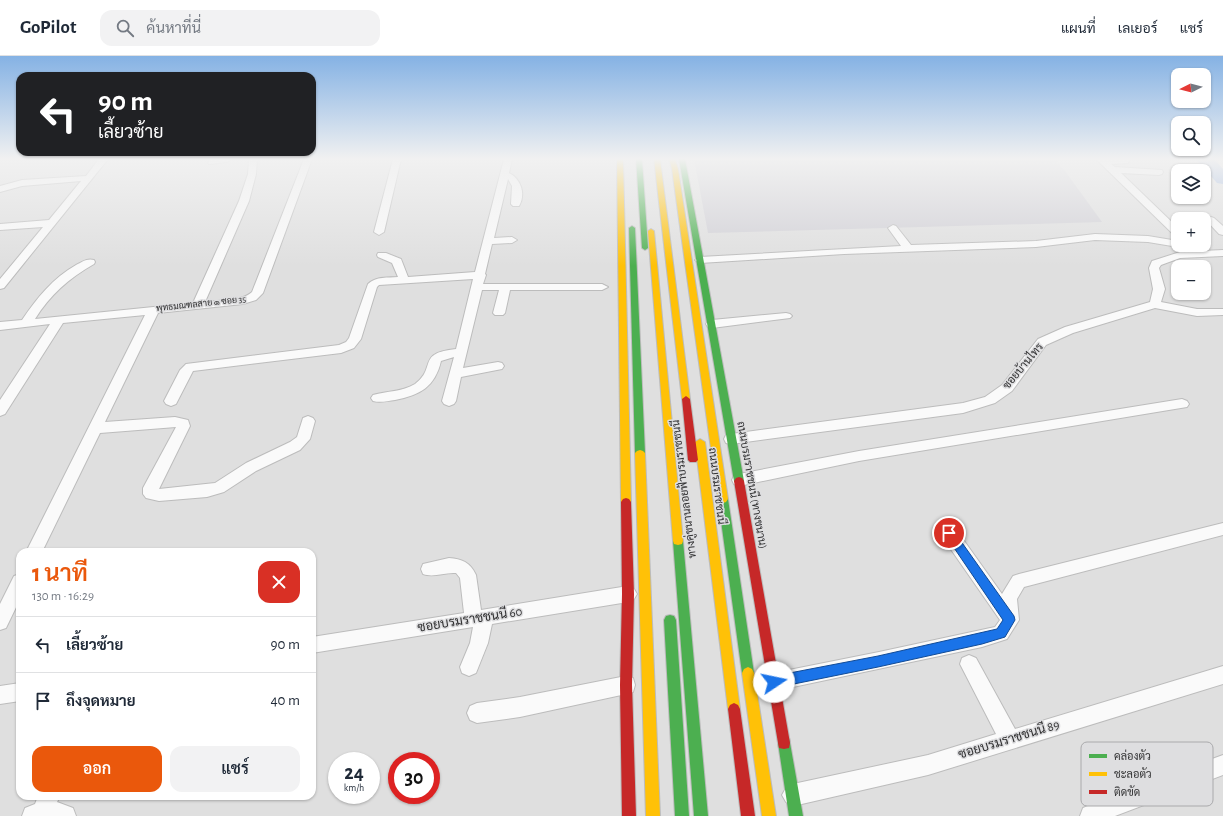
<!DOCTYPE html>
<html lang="th">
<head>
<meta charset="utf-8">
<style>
	:root { --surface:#fff; --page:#f2f2f3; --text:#1f2937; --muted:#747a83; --line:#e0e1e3; --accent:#ea580c }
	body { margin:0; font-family:"Alegreya Sans",Sarabun,sans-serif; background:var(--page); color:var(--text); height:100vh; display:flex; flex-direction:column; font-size:15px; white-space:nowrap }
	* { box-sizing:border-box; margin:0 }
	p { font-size:13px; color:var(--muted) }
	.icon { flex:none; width:22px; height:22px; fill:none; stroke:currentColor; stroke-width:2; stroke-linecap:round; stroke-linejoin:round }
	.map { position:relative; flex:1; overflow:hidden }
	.sheet { position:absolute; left:16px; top:492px; width:300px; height:252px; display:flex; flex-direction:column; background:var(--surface); border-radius:12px; box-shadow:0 1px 3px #0004 }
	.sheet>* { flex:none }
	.banner { position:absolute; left:16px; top:16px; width:300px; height:84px; border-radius:12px; box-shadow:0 1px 3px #0004; background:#202124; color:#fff; overflow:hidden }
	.needle { width:26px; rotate:264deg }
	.tools { position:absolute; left:1171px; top:12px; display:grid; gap:8px }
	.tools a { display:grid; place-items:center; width:40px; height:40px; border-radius:8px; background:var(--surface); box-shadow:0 1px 3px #0004; font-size:20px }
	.speed { position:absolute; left:328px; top:696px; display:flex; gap:8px; font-size:20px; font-weight:700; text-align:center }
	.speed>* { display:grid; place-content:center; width:52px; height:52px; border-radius:50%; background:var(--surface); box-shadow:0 1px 3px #0004; line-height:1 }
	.speed small { font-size:10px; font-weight:400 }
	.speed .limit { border:6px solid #d22; background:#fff; color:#111 }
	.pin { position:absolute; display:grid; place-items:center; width:34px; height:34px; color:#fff; margin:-17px; border:2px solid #fff; border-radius:50%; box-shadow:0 1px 4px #0007 }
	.me { position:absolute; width:44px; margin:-22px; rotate:79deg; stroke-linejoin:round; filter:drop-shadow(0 0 3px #0008) }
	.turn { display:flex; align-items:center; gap:14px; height:84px; padding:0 16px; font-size:18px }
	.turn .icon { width:52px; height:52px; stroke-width:2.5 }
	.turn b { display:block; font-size:28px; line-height:34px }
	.round { display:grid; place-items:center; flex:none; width:42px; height:42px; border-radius:12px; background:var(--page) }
	.headline { display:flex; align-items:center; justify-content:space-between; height:68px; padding:0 16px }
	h1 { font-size:24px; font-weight:600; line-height:30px; color:var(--accent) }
	.action { display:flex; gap:8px; margin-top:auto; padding:8px 16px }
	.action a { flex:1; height:46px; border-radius:12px; background:var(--accent); color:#fff; font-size:16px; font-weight:600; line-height:46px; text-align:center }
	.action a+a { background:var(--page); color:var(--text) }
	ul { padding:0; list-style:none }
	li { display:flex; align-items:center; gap:12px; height:56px; padding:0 16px; border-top:1px solid var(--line) }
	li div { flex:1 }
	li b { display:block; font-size:15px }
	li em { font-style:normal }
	header { display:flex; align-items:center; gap:24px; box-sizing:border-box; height:56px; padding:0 20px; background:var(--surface); border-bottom:1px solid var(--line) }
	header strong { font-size:19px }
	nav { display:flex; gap:22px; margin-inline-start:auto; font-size:14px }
	.search { width:280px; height:36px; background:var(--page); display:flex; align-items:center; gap:10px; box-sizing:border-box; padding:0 14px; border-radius:12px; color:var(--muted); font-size:15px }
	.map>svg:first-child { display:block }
	.built { fill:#d1d0d6 }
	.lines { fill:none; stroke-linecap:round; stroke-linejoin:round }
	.river { fill:#92afde; fill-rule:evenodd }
	.street-casing { stroke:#bcbcbc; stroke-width:2 }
	.fast-casing { stroke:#bcbcbc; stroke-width:2 }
	.slow-casing { stroke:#bcbcbc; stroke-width:2 }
	.jam-casing { stroke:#bcbcbc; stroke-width:2 }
	.street { fill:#fafafa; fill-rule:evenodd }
	.fast { fill:#4caf50; fill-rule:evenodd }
	.slow { fill:#ffc107; fill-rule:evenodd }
	.jam { fill:#c62828; fill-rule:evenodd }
	.route { fill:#1a73e8; stroke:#114b97 }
	.labels { text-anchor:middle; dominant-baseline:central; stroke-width:3; stroke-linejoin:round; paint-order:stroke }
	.far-street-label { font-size:9px; fill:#313132; stroke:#dedee0 }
	.street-label { font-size:11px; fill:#313132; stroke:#dedee0 }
	.near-street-label { font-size:13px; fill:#313132; stroke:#dedee0 }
	.key { fill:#dedee0; stroke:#aaaaac; stroke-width:1 }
	.key-label { font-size:11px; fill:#313132 }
</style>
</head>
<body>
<header>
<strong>GoPilot</strong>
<div class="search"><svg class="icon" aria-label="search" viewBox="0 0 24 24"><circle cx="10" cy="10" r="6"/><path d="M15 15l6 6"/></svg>ค้นหาที่นี่</div>
<nav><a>แผนที่</a><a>เลเยอร์</a><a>แชร์</a></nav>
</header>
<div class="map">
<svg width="1223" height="760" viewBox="0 0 1223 760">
	<rect width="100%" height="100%" fill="#dfdfdf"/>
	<!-- built -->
	<path class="built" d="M 694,103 L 1054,103 L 1065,115 L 1102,166 L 708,177 Z"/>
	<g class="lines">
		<!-- river -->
		<path class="river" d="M 1196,103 L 1214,103 L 1223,113 L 1223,128 L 1217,127 Z"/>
		<!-- street casing -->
		<g class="street-casing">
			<path id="street" d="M 99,103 L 108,103 L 4,232 L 0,233 L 0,223 L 43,171 L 0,174 L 0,168 L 49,164 L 81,125 L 22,130 L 0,136 L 0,130 L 22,124 L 86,120 Z
				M 212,103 L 231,103 L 227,106 L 209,108 L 208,106 Z
				M 249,103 L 257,103 L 256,118 L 249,145 L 205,246 C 219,244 241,246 252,236 L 304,103 L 312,103 L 263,237 L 256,244 L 243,248 L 158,257 L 105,366 L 175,361 L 188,364 L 190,370 L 159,433 L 215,427 L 246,407 L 290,386 L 297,381 L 303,362 L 308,360 L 313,362 L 315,365 L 310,383 L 300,394 L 256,415 L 224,436 L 207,441 L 159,445 L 146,442 L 143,438 L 143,432 L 176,371 L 100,377 L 42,496 L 26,496 L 145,259 L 63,267 L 5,358 L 0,360 L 0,344 L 50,268 L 0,274 L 0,266 L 22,264 C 37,242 53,222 76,209 C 82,206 87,202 94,204 L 95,206 L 94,208 C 69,222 50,239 35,263 L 193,247 L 239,145 L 248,118 Z
				M 393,103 L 401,103 L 384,176 L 379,179 L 374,176 Z
				M 504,103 L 512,103 L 509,117 C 521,123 526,138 519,150 L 513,150 L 511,148 L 512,130 L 508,123 L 494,182 L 512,181 L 517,184 L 512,187 L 492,188 L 485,218 L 486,219 L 483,228 L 602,228 L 608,231 L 602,234 L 510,234 L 505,257 L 503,259 L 495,259 L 493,257 L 499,234 L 482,234 L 463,312 L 498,306 L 502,307 L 504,310 L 502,313 L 461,321 L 456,345 L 454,348 L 449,350 L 444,348 L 442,345 L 454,301 L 441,305 C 435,331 420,339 395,344 C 388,345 380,347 373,345 L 371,342 L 373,339 C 387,335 402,336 415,328 C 437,312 416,297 456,293 L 473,223 L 379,229 L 377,231 L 361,283 L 354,292 L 341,297 L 193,315 L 176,348 L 171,350 L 166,348 L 164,345 L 180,314 L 186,308 L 339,289 L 346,286 L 349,282 L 368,228 C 376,220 388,222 398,221 L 392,207 L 378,201 L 377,199 L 378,197 L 386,197 L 401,203 L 408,221 L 475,216 Z
				M 1096,103 L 1130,103 L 1128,107 L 1111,108 L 1115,111 L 1162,114 L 1163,116 L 1162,118 L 1159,119 L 1121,117 L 1178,172 L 1178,180 L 1174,179 Z
				M 1211,161 L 1214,162 L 1223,170 L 1223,179 L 1219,178 L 1206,164 Z
				M 893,169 L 896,170 L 911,189 L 1036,185 L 1095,178 L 1148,180 L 1178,185 L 1178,189 L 1182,189 L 1178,191 L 1148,186 L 1095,184 L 1036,191 L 844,198 L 700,207 L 695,204 L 700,201 L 901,190 L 888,172 Z
				M 1223,194 L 1223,200 L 1180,202 L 1161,209 L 1159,212 L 1165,233 L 1161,246 L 1197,253 L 1223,253 L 1223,259 L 1197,260 L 1155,252 L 1073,277 L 1046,289 L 1012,335 L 995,347 L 963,357 L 731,388 L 726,387 L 724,383 L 726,379 L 731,378 L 963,347 L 985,341 L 1002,329 L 1038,283 L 1065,271 L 1150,246 L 1153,233 L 1149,212 L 1152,205 L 1180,196 Z
				M 786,257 L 790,258 L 792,260 L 790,262 L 712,272 L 708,271 L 706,268 L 708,265 L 712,264 Z
				M 1182,343 L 1187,345 L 1189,348 L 1187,351 L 859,405 L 739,430 L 734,428 L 732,424 L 734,420 L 739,418 L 859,395 Z
				M 1223,467 L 1223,479 L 1024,531 L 1017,543 L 1019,564 L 1007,583 L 982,591 L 774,635 L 767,632 L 765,626 L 767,620 L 774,617 L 879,596 L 995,571 L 1000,564 L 943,482 L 941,477 L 943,472 L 949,470 L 955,472 L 1002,538 L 1013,520 L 1019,518 Z
				M 449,502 C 462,503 470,506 476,519 L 481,554 L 628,530 L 634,533 L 637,538 L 634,543 L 628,546 L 492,568 L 488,587 L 476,617 L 469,620 L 462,617 L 460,611 L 470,587 L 473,571 L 312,597 L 312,581 L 464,557 L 460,522 L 456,517 C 444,516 434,522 423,518 L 421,513 L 423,508 Z
				M 20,518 L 20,543 L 6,572 L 0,574 L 0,548 L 14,520 Z
				M 969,599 L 976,602 L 1015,673 L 1223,610 L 1223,628 L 928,719 L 793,750 L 786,746 L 782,739 L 786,732 L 793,728 L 928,699 L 996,678 L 960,608 L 962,602 Z
				M 626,620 L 633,622 L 635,629 L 633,636 L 626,638 L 520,661 L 477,667 L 470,664 L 467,657 L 470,650 L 477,647 L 520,641 Z
				M 20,627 L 20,645 L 0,648 L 0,630 Z
				M 1223,699 L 1223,719 L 1115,760 L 1080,760 L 1083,752 L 1111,740 Z
				M 38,740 L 60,740 L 57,746 L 73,752 L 76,760 L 22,760 L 25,752 L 35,748 Z"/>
		</g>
		<!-- fast casing -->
		<g class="fast-casing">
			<path id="fast" d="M 636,103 L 642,103 L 648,192 L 645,194 L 642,192 Z
				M 679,103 L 685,103 L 744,425 L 742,428 L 736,428 L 734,425 Z
				M 632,170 L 635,172 L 645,397 L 643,399 L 637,399 L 635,397 L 629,172 Z
				M 723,439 L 726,440 L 728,443 L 754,617 L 752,621 L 748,623 L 744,621 L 742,617 L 718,443 L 720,440 Z
				M 678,481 L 682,482 L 683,485 L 708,760 L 694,760 L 673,485 L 674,482 Z
				M 670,559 L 674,560 L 676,564 L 689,760 L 675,760 L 664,564 L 666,560 Z
				M 784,681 L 789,682 L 790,687 L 803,760 L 789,760 L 778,687 L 779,682 Z"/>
		</g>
		<!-- slow casing -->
		<g class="slow-casing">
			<path id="slow" d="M 617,103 L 623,103 L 631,446 L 629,449 L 626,450 L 623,449 L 621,446 Z
				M 654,103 L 660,103 L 690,343 L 686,346 L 682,343 Z
				M 669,103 L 675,103 L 678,113 L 728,443 L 726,446 L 723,447 L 720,446 L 718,443 L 672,113 Z
				M 651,173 L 654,175 L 683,485 L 682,488 L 678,489 L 674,488 L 673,485 L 648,175 Z
				M 700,383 L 705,386 L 740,653 L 738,657 L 734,659 L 730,657 L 728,653 L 695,386 Z
				M 640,394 L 643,395 L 645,397 L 660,760 L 646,760 L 635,397 L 637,395 Z
				M 748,611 L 752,613 L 754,617 L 776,760 L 762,760 L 742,617 L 744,613 Z"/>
		</g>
		<!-- jam casing -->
		<g class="jam-casing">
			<path id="jam" d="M 686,340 L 690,343 L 698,404 L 696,406 L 690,406 L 688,404 L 682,343 Z
				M 739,421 L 742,422 L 744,425 L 790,687 L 789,692 L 784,693 L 779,692 L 778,687 L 734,425 L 736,422 Z
				M 626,442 L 629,443 L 631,446 L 634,538 L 632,629 L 636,760 L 622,760 L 620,629 L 622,538 L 621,446 L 623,443 Z
				M 734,647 L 738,649 L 740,653 L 755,760 L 741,760 L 728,653 L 730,649 Z"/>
		</g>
		<!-- street -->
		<use href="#street" class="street"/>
		<!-- fast -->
		<use href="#fast" class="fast"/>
		<!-- slow -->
		<use href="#slow" class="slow"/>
		<!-- jam -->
		<use href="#jam" class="jam"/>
	</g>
	<!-- sky -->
	<linearGradient id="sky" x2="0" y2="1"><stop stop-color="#85b2e4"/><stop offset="0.49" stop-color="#f1f1f1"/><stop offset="1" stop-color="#f1f1f1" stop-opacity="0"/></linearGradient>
	<rect width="1223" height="210" fill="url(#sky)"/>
	<!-- route -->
	<path class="route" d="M 949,473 L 953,474 L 1014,560 L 1015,564 L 1005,581 L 982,588 L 878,611 L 774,632 L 769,630 L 768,626 L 769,622 L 774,620 L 878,600 L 997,573 L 1003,564 L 946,480 L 944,477 L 946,474 Z"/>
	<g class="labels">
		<!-- far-street labels -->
		<g class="far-street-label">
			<text transform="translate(201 248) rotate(-6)">พุทธมณฑลสาย ๑ ซอย 35</text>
		</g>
		<!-- street labels -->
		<g class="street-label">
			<text transform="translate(1023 310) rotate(-50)">ซอยบ้านไทร</text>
			<text transform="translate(752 429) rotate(80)">ถนนบรมราชชนนี (ทางขนาน)</text>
			<text transform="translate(717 430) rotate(83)">ถนนบรมราชชนนี</text>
			<text transform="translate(684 433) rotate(-97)">ทางคู่ขนานลอยฟ้าบรมราชชนนี</text>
		</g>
		<!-- near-street labels -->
		<g class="near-street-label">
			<text transform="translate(470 564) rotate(-9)">ซอยบรมราชชนนี 60</text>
			<text transform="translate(1009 684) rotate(-17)">ซอยบรมราชชนนี 89</text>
		</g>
	</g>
	<!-- legend -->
	<rect x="1081" y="686" width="132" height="64" rx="6" class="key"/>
	<rect x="1089" y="698" width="18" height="4" fill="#4caf50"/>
	<rect x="1089" y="716" width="18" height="4" fill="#ffc107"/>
	<rect x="1089" y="734" width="18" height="4" fill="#c62828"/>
	<g class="key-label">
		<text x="1114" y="704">คล่องตัว</text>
		<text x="1114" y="722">ชะลอตัว</text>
		<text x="1114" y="740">ติดขัด</text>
	</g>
</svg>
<div class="tools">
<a><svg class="needle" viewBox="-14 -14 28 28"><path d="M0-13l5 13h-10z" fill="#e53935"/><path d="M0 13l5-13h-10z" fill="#747a83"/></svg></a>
<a><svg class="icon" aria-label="search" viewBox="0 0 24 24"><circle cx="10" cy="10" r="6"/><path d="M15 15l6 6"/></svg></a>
<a><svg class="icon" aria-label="layers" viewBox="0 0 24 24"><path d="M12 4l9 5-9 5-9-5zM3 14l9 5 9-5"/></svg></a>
<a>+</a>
<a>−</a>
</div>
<div class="speed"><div>24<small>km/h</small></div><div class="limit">30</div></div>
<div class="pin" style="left:949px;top:477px;background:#d93025"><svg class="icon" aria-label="arrive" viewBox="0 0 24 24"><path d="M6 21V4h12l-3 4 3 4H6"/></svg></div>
<svg class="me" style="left:774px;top:626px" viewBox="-20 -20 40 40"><circle r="19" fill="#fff"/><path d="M0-13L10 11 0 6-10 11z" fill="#1a73e8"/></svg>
<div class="banner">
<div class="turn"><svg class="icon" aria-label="left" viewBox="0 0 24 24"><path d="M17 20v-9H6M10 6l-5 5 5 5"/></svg><div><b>90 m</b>เลี้ยวซ้าย</div></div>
</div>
<section class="sheet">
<div class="headline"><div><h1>1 นาที</h1><p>130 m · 16:29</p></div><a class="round" style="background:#d93025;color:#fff"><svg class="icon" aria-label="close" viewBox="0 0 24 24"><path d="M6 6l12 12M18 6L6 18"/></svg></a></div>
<ul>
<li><svg class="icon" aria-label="left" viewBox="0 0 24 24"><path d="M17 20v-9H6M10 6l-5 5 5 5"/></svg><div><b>เลี้ยวซ้าย</b></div><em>90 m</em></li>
<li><svg class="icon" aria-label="arrive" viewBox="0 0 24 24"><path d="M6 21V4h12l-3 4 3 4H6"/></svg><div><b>ถึงจุดหมาย</b></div><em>40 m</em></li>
</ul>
<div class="action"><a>ออก</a><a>แชร์</a></div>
</section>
</div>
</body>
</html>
